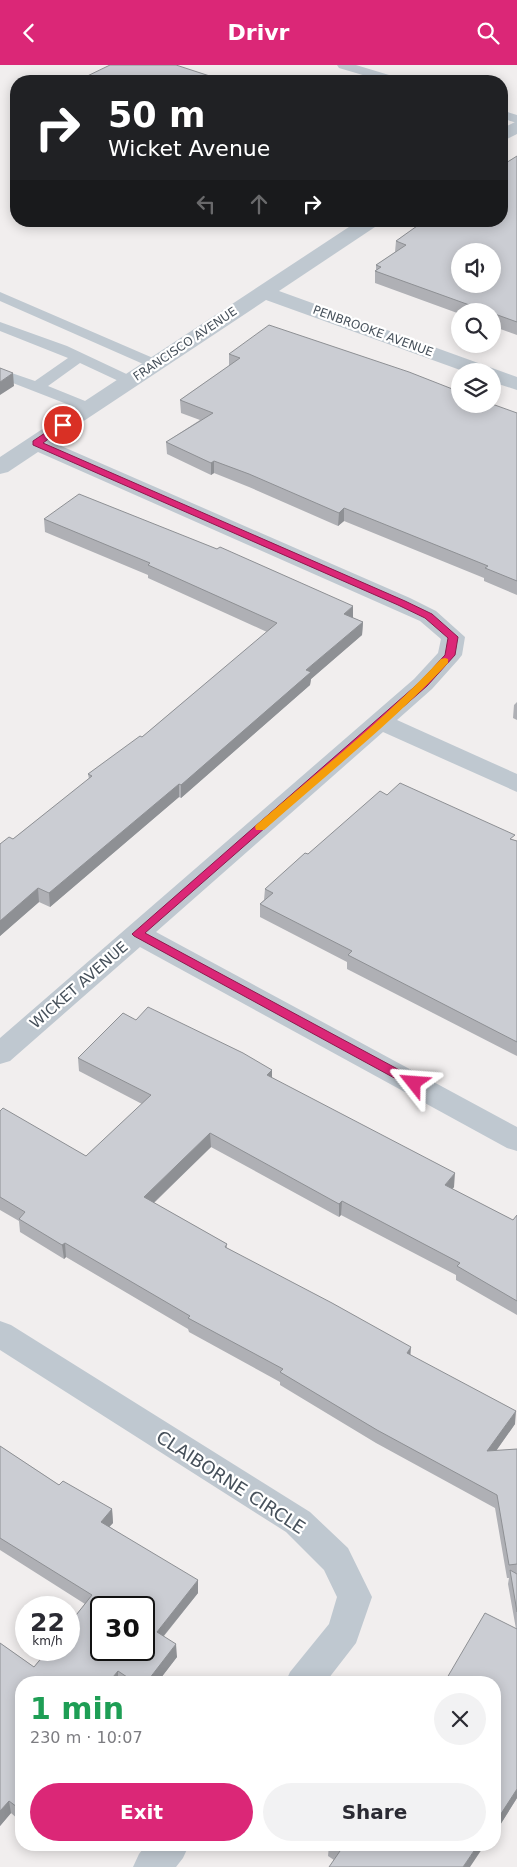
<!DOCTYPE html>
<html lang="en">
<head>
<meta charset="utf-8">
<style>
	:root { --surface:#fff; --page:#f2f2f3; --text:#2b2b33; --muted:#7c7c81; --accent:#db2777 }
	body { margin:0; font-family:"DejaVu Sans",sans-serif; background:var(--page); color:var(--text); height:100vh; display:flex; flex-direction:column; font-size:19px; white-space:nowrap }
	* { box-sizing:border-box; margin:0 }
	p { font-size:16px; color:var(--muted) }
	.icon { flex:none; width:28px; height:28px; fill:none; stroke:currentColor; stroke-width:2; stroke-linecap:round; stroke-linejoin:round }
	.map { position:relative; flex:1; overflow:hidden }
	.sheet { position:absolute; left:15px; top:1611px; width:486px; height:175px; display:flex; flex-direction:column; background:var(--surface); border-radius:20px; box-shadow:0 2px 12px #0003 }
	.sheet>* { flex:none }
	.hud { position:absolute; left:10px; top:10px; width:498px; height:152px; border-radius:20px; box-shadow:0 2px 12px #0003; background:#202124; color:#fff; overflow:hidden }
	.tools { position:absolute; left:451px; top:178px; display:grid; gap:10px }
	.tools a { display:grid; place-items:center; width:50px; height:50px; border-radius:50%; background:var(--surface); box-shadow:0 2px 12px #0003; font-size:25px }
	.speed { position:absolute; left:15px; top:1531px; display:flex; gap:10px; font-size:25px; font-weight:700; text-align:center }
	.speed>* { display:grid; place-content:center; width:65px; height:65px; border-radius:50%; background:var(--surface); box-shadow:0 2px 12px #0003; line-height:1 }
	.speed small { font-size:12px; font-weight:400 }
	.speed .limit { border:2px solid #111; border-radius:8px; background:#fff; color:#111 }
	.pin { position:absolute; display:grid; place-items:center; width:42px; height:42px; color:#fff; margin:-21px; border:2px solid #fff; border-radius:50%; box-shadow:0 1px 5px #0007 }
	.me { position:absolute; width:55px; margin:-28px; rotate:298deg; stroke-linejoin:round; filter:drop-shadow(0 0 4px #0008) }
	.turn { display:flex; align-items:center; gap:18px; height:105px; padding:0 15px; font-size:22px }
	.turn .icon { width:65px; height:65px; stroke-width:2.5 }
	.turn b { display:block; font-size:35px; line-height:42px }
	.lanes { display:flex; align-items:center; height:48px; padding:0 15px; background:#0003; justify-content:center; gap:25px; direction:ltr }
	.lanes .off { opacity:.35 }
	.round { display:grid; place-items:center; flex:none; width:52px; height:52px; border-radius:26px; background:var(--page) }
	.overview { display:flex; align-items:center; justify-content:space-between; height:85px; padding:0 15px }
	h1 { font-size:30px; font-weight:700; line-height:38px; color:#1e9e55 }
	.button { display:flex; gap:10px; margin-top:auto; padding:10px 15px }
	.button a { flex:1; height:58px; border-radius:30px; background:var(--accent); color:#fff; font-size:20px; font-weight:700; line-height:58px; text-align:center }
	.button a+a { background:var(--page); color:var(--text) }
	header { display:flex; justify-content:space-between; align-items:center; height:65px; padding:0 15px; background:var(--accent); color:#fff; font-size:22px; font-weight:700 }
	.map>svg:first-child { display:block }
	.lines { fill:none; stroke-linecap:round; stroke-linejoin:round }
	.lane { fill:#bfc8d0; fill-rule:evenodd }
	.street { fill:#bfc8d0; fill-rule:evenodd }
	.wall { fill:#afb0b5 }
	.shaded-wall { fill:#8e9094 }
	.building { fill:#cbcdd3; stroke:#8e9094; fill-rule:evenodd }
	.route { fill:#db2777; stroke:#8e194d }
	.slow { fill:#f59e0b }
	.labels { text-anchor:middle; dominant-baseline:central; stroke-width:4.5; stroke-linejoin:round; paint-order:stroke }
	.far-street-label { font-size:12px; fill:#47515b; stroke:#fff }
	.street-label { font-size:15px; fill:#47515b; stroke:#fff }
	.near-street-label { font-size:18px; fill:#47515b; stroke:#fff }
</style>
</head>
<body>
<header><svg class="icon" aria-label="back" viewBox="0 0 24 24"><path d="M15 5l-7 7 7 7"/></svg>Drivr<svg class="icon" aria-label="search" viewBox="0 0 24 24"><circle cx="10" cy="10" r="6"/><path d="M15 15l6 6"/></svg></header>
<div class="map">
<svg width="517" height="1802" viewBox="0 0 517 1802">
	<rect width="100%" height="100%" fill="#f1eeee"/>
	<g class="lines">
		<!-- lane -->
		<path class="lane" d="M 337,0 L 356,0 L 399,13 L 401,16 L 383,16 L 339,3 Z
			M 501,45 L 517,50 L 517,58 L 501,53 Z
			M 0,227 L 160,296 L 162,299 L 160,302 L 150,302 L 0,236 Z
			M 0,257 L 67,281 L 135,313 L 138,316 L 135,319 L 125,319 L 80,298 L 48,321 L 95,340 L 98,343 L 95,346 L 90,348 L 0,313 L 0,304 L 35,316 L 68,293 L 0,266 Z"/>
		<!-- street -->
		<path class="street" d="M 517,56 L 517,69 L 501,77 L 501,64 Z
			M 358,156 L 380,156 L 378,160 L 279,226 L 517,312 L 517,325 L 492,317 L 492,306 L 463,306 L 266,235 L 52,377 L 410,533 L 436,546 L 465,572 L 462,590 L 458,595 L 432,624 L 397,655 L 517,709 L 517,727 L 383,667 L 156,867 L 517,1062 L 517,1086 L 507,1083 L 140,882 L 10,996 L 0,999 L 0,973 L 414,614 L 438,588 L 441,574 L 420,556 L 38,387 L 8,407 L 0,409 L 0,392 Z
			M 0,1256 L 11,1260 L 310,1447 L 348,1483 L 372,1532 L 356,1578 L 325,1618 L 285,1618 L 290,1607 L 329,1559 L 337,1532 L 324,1505 L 286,1467 L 0,1285 Z
			M 146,1780 L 189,1780 L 183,1793 L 176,1802 L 133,1802 L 139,1789 Z"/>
	</g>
	<!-- wall -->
	<path class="wall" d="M 517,91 L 517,270 L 492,261 L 492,246 L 460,246 L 460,249 L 375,218 L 375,206 L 376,205 L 376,200 L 395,187 L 396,176 Z
		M 229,289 L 517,348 L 517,530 L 484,516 L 484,513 L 344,456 L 338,461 L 249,422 L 214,408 L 211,410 L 167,389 L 166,377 L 200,355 L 181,348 L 180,335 L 229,301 Z
		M 44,454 L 217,484 L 353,553 L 363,557 L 362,570 L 311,614 L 310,620 L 181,733 L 179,732 L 50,842 L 39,837 L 0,871 L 0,779 L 13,774 L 89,714 L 88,709 L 142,672 L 267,567 L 148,513 L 148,510 L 45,467 Z
		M 517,637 L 517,655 L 513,653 L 514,640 Z
		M 387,730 L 517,776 L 517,991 L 347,904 L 347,897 L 260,852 L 260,839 L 264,835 L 265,824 L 308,789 Z
		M 136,955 L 272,1005 L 272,1013 L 454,1122 L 452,1124 L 513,1155 L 517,1150 L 517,1250 L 456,1215 L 456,1210 L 341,1150 L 339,1152 L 211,1082 L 154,1138 L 227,1179 L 227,1183 L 411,1290 L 515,1359 L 496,1386 L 517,1384 L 517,1733 L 495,1768 L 495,1618 L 516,1564 L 508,1519 L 509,1513 L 507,1513 L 495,1443 L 376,1378 L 280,1320 L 280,1317 L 189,1267 L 188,1264 L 66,1192 L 64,1194 L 20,1167 L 19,1156 L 0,1145 L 0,1046 L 86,1091 L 142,1039 L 79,1006 L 78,993 Z
		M 0,1381 L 59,1420 L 112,1444 L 113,1458 L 109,1461 L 198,1528 L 164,1571 L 177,1592 L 157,1618 L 21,1618 L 19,1755 L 11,1748 L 0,1761 L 0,1578 L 34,1602 L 85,1539 L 0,1485 Z
		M 329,1780 L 487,1780 L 484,1785 L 482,1784 L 334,1795 L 328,1791 Z"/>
	<!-- shaded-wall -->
	<path class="shaded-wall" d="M 13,308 L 14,321 L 0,330 L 0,317 Z
		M 214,396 L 214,408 L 211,410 L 211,398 Z
		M 344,443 L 344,456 L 338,461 L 339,448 Z
		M 353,541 L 353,554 L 344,549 Z
		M 363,557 L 362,570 L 311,614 L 310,620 L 181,733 L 181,720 L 306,605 Z
		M 179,719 L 179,732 L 50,842 L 49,828 Z
		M 38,823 L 39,837 L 0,871 L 0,856 Z
		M 272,1005 L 272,1019 L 267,1010 Z
		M 210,1068 L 211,1082 L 145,1146 L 144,1132 Z
		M 455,1108 L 454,1122 L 444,1134 L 445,1120 Z
		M 342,1136 L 341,1150 L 339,1152 L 339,1139 Z
		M 65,1178 L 66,1192 L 64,1194 L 62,1180 Z
		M 411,1282 L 410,1296 L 407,1288 Z
		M 516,1346 L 515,1359 L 486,1400 L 487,1386 Z
		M 112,1444 L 113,1458 L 102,1470 L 101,1457 Z
		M 198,1515 L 198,1528 L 157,1579 L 157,1567 Z
		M 176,1579 L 177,1592 L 157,1618 L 146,1618 Z
		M 118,1606 L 118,1618 L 108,1618 Z
		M 517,1724 L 517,1733 L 495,1768 L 495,1758 Z
		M 9,1736 L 11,1748 L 0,1761 L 0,1746 Z
		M 21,1738 L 21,1752 L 19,1755 L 17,1742 Z
		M 478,1780 L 483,1780 L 482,1784 L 470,1802 L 463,1802 Z"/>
	<!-- building -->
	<path class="building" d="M 110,0 L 176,0 L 225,16 L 77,16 Z
		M 517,91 L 517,257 L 492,248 L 492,246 L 486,246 L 375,206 L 381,202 L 376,200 L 406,180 L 396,176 L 424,156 L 501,156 L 501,101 ZM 460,186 L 492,186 L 492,219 L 460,219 Z
		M 269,260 L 409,307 L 460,327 L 460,339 L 492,339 L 517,348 L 517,516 L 485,503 L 488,501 L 344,443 L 339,448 L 249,409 L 214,396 L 211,398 L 166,377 L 213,348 L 180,335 L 240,293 L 229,289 Z
		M 0,303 L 13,308 L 0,317 Z
		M 79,429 L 217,484 L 220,482 L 353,541 L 344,549 L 363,557 L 306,605 L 311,607 L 181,720 L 179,719 L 49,828 L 38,823 L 0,856 L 0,779 L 9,772 L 13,774 L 92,711 L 88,709 L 140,671 L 142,672 L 277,558 L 148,500 L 150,498 L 44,454 Z
		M 400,718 L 515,770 L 510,774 L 517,776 L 517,977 L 348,890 L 352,886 L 260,839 L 273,828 L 265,824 L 305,788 L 308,789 L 380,726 L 387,730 Z
		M 148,942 L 243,988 L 272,1005 L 267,1010 L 455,1108 L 445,1120 L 513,1155 L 517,1150 L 517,1236 L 457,1201 L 460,1198 L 342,1136 L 339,1139 L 210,1068 L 144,1132 L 227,1179 L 225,1182 L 332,1238 L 411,1282 L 407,1288 L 516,1346 L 487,1386 L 517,1384 L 517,1499 L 509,1500 L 497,1430 L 377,1365 L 280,1307 L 283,1304 L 188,1253 L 190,1251 L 65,1178 L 62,1180 L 19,1154 L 25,1147 L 0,1132 L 0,1046 L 3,1043 L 86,1091 L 151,1030 L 78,993 L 123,948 L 136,955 Z
		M 0,1381 L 59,1420 L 63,1416 L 112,1444 L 101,1457 L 198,1515 L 157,1567 L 176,1579 L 146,1618 L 136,1618 L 118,1606 L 108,1618 L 21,1618 L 21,1738 L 17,1742 L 9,1736 L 0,1746 L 0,1578 L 34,1602 L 48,1585 L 69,1585 L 69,1559 L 92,1530 L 0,1473 ZM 101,1542 L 144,1542 L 144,1585 L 101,1585 Z
		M 510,1505 L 517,1509 L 517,1547 Z
		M 485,1548 L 517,1564 L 517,1724 L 495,1758 L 495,1618 L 444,1618 Z
		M 331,1780 L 478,1780 L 463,1802 L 329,1802 L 340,1786 Z"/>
	<!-- route -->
	<path class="route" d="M 60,358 L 67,360 L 43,378 L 405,536 L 432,549 L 458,572 L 455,590 L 427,621 L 145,868 L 418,1015 L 419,1018 L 418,1021 L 409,1021 L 134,871 L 132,869 L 420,617 L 445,590 L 448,573 L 425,553 L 398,540 L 33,380 L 33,376 Z"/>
	<!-- slow -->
	<path class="slow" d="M 445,593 L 448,594 L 448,598 C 392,658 326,710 264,765 L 256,765 L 255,762 L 256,760 C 319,706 385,654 441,594 Z"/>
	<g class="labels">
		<!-- far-street labels -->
		<g class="far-street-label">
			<text transform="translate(373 266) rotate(20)">PENBROOKE AVENUE</text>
			<text transform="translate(185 279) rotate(-34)">FRANCISCO AVENUE</text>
		</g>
		<!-- street labels -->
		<g class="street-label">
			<text transform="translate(79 920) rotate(-41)">WICKET AVENUE</text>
		</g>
		<!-- near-street labels -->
		<g class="near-street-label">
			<text transform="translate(231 1417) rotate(33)">CLAIBORNE CIRCLE</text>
		</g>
	</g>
</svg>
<div class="tools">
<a><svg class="icon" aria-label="sound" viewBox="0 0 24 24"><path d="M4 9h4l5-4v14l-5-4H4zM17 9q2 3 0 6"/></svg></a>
<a><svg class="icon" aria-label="search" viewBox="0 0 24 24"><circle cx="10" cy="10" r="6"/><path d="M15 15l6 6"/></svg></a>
<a><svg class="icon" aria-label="layers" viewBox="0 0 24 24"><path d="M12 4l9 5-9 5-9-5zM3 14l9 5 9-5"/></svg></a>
</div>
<div class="speed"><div>22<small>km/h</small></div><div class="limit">30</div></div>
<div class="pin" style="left:63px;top:360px;background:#d93025"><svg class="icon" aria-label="arrive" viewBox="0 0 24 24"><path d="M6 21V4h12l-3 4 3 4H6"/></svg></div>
<svg class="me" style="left:414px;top:1018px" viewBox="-20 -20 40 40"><path d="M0-17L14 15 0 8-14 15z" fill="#db2777" stroke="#fff" stroke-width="4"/></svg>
<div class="hud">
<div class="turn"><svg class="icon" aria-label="right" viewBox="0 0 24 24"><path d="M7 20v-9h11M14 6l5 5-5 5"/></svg><div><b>50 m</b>Wicket Avenue</div></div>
<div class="lanes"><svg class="icon off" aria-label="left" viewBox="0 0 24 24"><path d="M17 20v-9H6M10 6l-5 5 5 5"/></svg><svg class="icon off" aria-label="ahead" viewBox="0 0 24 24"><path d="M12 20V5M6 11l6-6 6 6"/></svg><svg class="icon" aria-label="right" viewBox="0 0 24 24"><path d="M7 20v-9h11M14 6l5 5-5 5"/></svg></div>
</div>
<section class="sheet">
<div class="overview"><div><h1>1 min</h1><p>230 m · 10:07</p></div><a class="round"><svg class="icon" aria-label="close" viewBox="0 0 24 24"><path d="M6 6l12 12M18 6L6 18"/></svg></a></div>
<div class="button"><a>Exit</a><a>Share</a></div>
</section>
</div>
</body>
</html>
